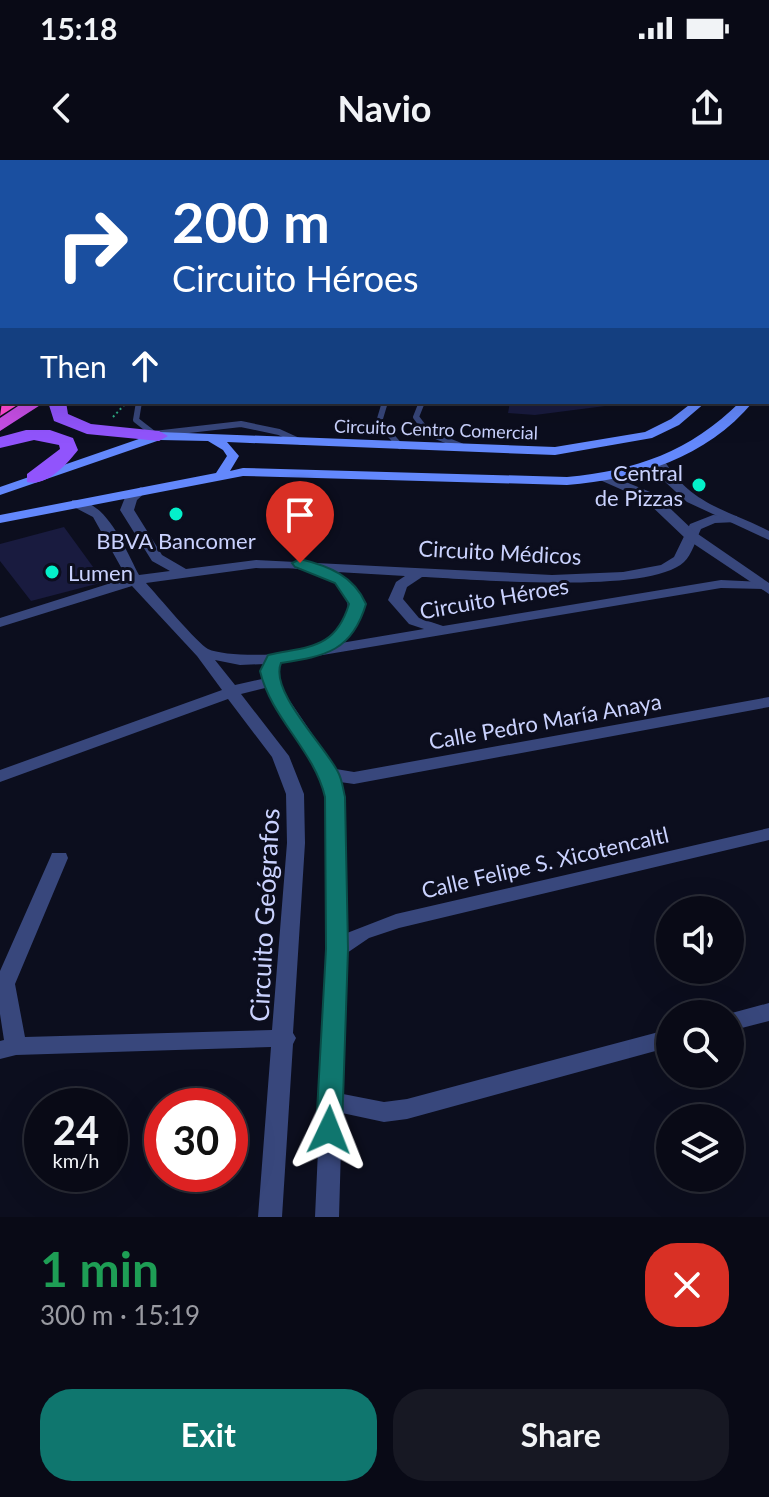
<!DOCTYPE html>
<html lang="en">
<head>
<meta charset="utf-8">
<style>
	:root { --surface:#090a16; --page:#171823; --text:#f1f3f6; --muted:#999aa1; --line:#292b35; --accent:#0f766e }
	body { margin:0; font-family:Lato,sans-serif; background:var(--page); color:var(--text); height:100vh; display:flex; flex-direction:column; font-size:30px; white-space:nowrap }
	* { box-sizing:border-box; margin:0 }
	p { font-size:26px; color:var(--muted) }
	.icon { flex:none; width:44px; height:44px; fill:none; stroke:currentColor; stroke-width:2; stroke-linecap:round; stroke-linejoin:round }
	.map { position:relative; height:1057px; overflow:hidden }
	.side { display:flex; flex-direction:column; background:var(--surface); flex:1 }
	.side>* { flex:none }
	.guide { position:absolute; left:0px; top:0px; width:770px; height:244px; box-shadow:0 8px 32px #0002,0 0 0 2px var(--line); background:#1a4fa0; color:#fff; overflow:hidden }
	.controls { position:absolute; left:656px; top:736px; display:grid; gap:16px }
	.controls a { display:grid; place-items:center; width:88px; height:88px; border-radius:50%; background:var(--surface); box-shadow:0 8px 32px #0002,0 0 0 2px var(--line); font-size:40px }
	.speed { position:absolute; left:24px; top:928px; display:flex; gap:16px; font-size:40px; font-weight:700; text-align:center }
	.speed>* { display:grid; place-content:center; width:104px; height:104px; border-radius:50%; background:var(--surface); box-shadow:0 8px 32px #0002,0 0 0 2px var(--line); line-height:1 }
	.speed small { font-size:20px; font-weight:400 }
	.speed .limit { border:12px solid #d22; background:#fff; color:#111 }
	.pin { position:absolute; display:grid; place-items:center; width:68px; height:68px; color:#fff; margin:-82px -34px; border-radius:50% 50% 50% 0; rotate:-45deg; box-shadow:0 0 8px #0007 }
	.pin .icon { rotate:45deg }
	.me { position:absolute; width:88px; margin:-44px; rotate:2deg; stroke-linejoin:round; filter:drop-shadow(0 0 6px #0008) }
	.turn { display:flex; align-items:center; gap:28px; height:168px; padding:0 40px; font-size:36px }
	.turn .icon { width:104px; height:104px; stroke-width:2.5 }
	.turn b { display:block; font-size:56px; line-height:68px }
	.then { display:flex; align-items:center; height:76px; padding:0 40px; background:#0003; gap:16px; font-size:30px }
	.round { display:grid; place-items:center; flex:none; width:84px; height:84px; border-radius:32px; background:var(--page) }
	.head { display:flex; align-items:center; justify-content:space-between; height:136px; padding:0 40px }
	h1 { font-size:48px; font-weight:700; line-height:60px; color:#1e9e55 }
	.button { display:flex; gap:16px; margin-top:auto; padding:16px 40px }
	.button a { flex:1; height:92px; border-radius:32px; background:var(--accent); color:#fff; font-size:32px; font-weight:700; line-height:92px; text-align:center }
	.button a+a { background:var(--page); color:var(--text) }
	.status { display:flex; justify-content:space-between; align-items:center; height:56px; padding:0 40px; background:var(--surface); direction:ltr }
	.status svg { height:22px; fill:currentColor }
	header { display:flex; justify-content:space-between; align-items:center; height:104px; padding:0 40px; background:var(--surface); font-size:36px; font-weight:700 }
	.map>svg:first-child { display:block }
	.building { fill:#191b3f }
	.lines { fill:none; stroke-linecap:round; stroke-linejoin:round }
	.path { stroke:#2fad85; stroke-width:2; stroke-dasharray:2 3; stroke-linecap:butt }
	.service-far1 { stroke:#38477c; stroke-width:5 }
	.service { stroke:#38477c; stroke-width:6 }
	.pedestrian { stroke:#38477c; stroke-width:14 }
	.minor { fill:#38477c; fill-rule:evenodd }
	.tertiary { fill:#38477c; fill-rule:evenodd }
	.secondary { fill:#6388fc; fill-rule:evenodd }
	.primary { fill:#9154fc; fill-rule:evenodd }
	.trunk { fill:#c64ee4; fill-rule:evenodd }
	.motorway { fill:#fc48cd; fill-rule:evenodd }
	.route { fill:#0f766e; stroke:#0a4d48; stroke-width:2 }
	.poi-dot { fill:#04f0ca; stroke:#0c0e1e; stroke-width:3 }
	.labels { text-anchor:middle; dominant-baseline:central; stroke-width:6; stroke-linejoin:round; paint-order:stroke }
	.far-street-label { font-size:18px; fill:#cad2fe; stroke:#0c0e1e }
	.poi-label { font-size:22px; fill:#cad2fe; stroke:#0c0e1e; text-anchor:end }
	.street-label { font-size:22px; fill:#cad2fe; stroke:#0c0e1e }
	.near-street-label { font-size:26px; fill:#cad2fe; stroke:#0c0e1e }
</style>
</head>
<body>
<div class="status"><b>15:18</b><svg viewBox="0 0 49 12"><path d="M0 12V9h3v3zM5 12V6h3v6zM10 12V3h3v9zM15 12V0h3v12zM26 1h20v11H26zM47 4h2v5h-2z"/></svg></div>
<header><svg class="icon" aria-label="back" viewBox="0 0 24 24"><path d="M15 5l-7 7 7 7"/></svg>Navio<svg class="icon" aria-label="share" viewBox="0 0 24 24"><path d="M12 15V3M7 8l5-5 5 5M5 13v7h14v-7"/></svg></header>
<div class="map">
<svg width="769" height="1057" viewBox="0 0 769 1057">
	<rect width="100%" height="100%" fill="#0c0e1e"/>
	<!-- building -->
	<path class="building" d="M 510,242 L 556,242 L 563,246 L 570,242 L 598,242 L 605,246 L 535,255 L 508,253 Z
		M 64,367 L 104,422 L 31,441 L 0,401 L 0,384 Z"/>
	<g class="lines">
		<!-- path -->
		<path class="path" d="M 520,0 L 530,0
			M 113,257 L 127,242"/>
		<!-- service-far1 -->
		<path class="service-far1" d="M 324,2 L 330,2"/>
		<!-- service -->
		<path class="service" d="M 139,242 L 136,260 L 154,274 L 241,264 L 279,272 L 301,282
			M 385,242 L 379,262 L 400,286
			M 422,242 L 416,257 L 428,273 L 461,286"/>
		<!-- pedestrian -->
		<path class="pedestrian" d="M 563,2 L 569,0"/>
		<!-- minor -->
		<path class="minor" d="M 167,0 L 194,0 L 197,2 L 170,2 Z
			M 0,61 L 2,61 L 2,67 L 0,67 Z
			M 0,118 L 2,118 L 2,124 L 0,124 Z
			M 141,327 L 147,331 L 137,340 L 134,350 L 162,395 L 186,409 L 256,400 L 552,415 L 623,412 L 661,405 L 674,397 L 690,364 L 713,355 L 737,356 L 737,362 L 715,363 L 701,369 C 696,379 692,395 684,402 C 649,435 473,419 422,417 L 407,427 L 403,439 L 419,458 L 443,466 L 721,420 L 763,422 L 769,424 L 768,429 L 721,428 L 281,502 L 277,522 L 336,609 L 354,612 L 769,537 L 769,547 L 354,624 L 340,622 L 344,637 L 347,773 L 396,754 L 769,668 L 769,680 L 399,768 L 369,778 L 347,793 L 343,934 L 384,942 L 407,939 L 670,869 L 670,887 L 407,959 L 384,962 L 342,953 L 339,1057 L 315,1057 L 327,789 L 326,637 L 321,614 L 265,528 L 241,534 L 289,596 L 304,634 L 305,683 L 293,873 L 296,878 L 293,884 L 282,1057 L 258,1057 L 271,887 L 16,895 L 0,899 L 0,881 L 4,880 L 0,854 L 0,811 L 50,698 L 52,693 L 66,693 L 68,698 L 15,824 L 25,877 L 272,870 L 287,683 L 286,634 L 272,597 L 228,539 L 0,622 L 0,610 L 222,530 L 197,496 L 132,426 L 0,467 L 0,458 L 127,418 L 93,357 L 72,346 L 72,340 C 106,337 126,391 139,415 L 170,411 L 152,401 L 120,350 L 126,335 ZM 256,408 C 273,409 294,407 311,411 C 358,423 360,467 317,487 C 298,496 227,498 208,489 C 198,484 157,435 146,423 ZM 337,412 L 405,416 L 396,422 L 388,440 L 409,464 L 424,469 L 341,483 C 369,457 372,433 337,412 ZM 215,500 L 240,505 L 265,504 L 262,519 L 235,525 Z
			M 769,843 L 769,861 L 730,871 L 728,854 Z"/>
		<!-- tertiary -->
		<path class="tertiary" d="M 0,13 L 2,13 L 2,17 L 0,17 Z
			M 660,299 L 664,300 C 691,345 726,349 769,371 L 769,380 L 687,342 L 663,320 L 654,303 Z
			M 604,313 L 655,334 L 695,372 L 769,423 L 769,434 L 685,378 L 645,340 L 600,320 L 598,317 Z"/>
		<!-- secondary -->
		<path class="secondary" d="M 769,177 L 769,184 L 768,184 L 768,177 Z
			M 769,214 L 769,221 L 768,221 L 768,214 Z
			M 693,242 L 706,242 L 679,265 L 652,278 L 555,295 L 227,282 L 239,296 L 230,311 L 243,308 L 567,317 C 635,311 691,291 740,242 L 753,242 C 706,298 638,319 567,325 L 243,316 L 0,363 L 0,355 L 216,313 L 227,296 L 223,290 L 208,281 L 160,280 L 0,335 L 0,327 L 159,272 L 555,287 L 645,272 L 671,259 Z"/>
		<!-- primary -->
		<path class="primary" d="M 0,216 L 2,216 L 0,227 Z
			M 48,242 L 66,242 L 68,254 L 91,264 L 159,271 L 168,276 L 159,281 L 87,274 L 54,261 Z
			M 26,270 L 50,270 L 73,278 L 78,290 C 67,304 47,327 27,322 L 27,314 L 60,289 L 59,285 L 34,280 L 0,288 L 0,277 Z"/>
		<!-- trunk -->
		<path class="trunk" d="M 0,230 L 2,230 L 0,241 Z
			M 24,242 L 45,242 L 0,271 L 0,258 Z"/>
		<!-- motorway -->
		<path class="motorway" d="M 22,242 L 0,256 L 2,242 Z"/>
	</g>
	<!-- route -->
	<path class="route" d="M 300,399 C 329,406 354,416 366,444 C 352,491 326,496 281,503 C 269,531 325,586 338,612 C 342,619 343,629 345,637 L 348,789 L 342,970 L 339,978 L 329,981 L 320,978 L 316,970 L 326,789 L 325,637 C 314,590 271,558 260,511 L 268,495 C 308,486 335,490 349,444 L 335,423 L 295,407 L 292,403 Z"/>
	<!-- markers -->
	<g class="poi-dot">
		<circle cx="699" cy="325" r="8"/>
		<circle cx="176" cy="354" r="8"/>
		<circle cx="52" cy="412" r="8"/>
	</g>
	<g class="labels">
		<!-- far-street labels -->
		<g class="far-street-label">
			<text transform="translate(436 269) rotate(2)">Circuito Centro Comercial</text>
		</g>
		<!-- poi labels -->
		<g class="poi-label">
			<text x="683" y="312">Central<tspan x="683" dy="25">de Pizzas</tspan></text>
			<text x="176" y="380" text-anchor="middle">BBVA Bancomer</text>
			<text x="68" y="412" text-anchor="start">Lumen</text>
		</g>
		<!-- street labels -->
		<g class="street-label">
			<text transform="translate(500 392) rotate(3)">Circuito Médicos</text>
			<text transform="translate(494 438) rotate(-10)">Circuito Héroes</text>
			<text transform="translate(545 561) rotate(-10)">Calle Pedro María Anaya</text>
			<text transform="translate(545 702) rotate(-13)">Calle Felipe S. Xicotencaltl</text>
		</g>
		<!-- near-street labels -->
		<g class="near-street-label">
			<text transform="translate(264 755) rotate(-87)">Circuito Geógrafos</text>
		</g>
	</g>
</svg>
<div class="controls">
<a><svg class="icon" aria-label="sound" viewBox="0 0 24 24"><path d="M4 9h4l5-4v14l-5-4H4zM17 9q2 3 0 6"/></svg></a>
<a><svg class="icon" aria-label="search" viewBox="0 0 24 24"><circle cx="10" cy="10" r="6"/><path d="M15 15l6 6"/></svg></a>
<a><svg class="icon" aria-label="layers" viewBox="0 0 24 24"><path d="M12 4l9 5-9 5-9-5zM3 14l9 5 9-5"/></svg></a>
</div>
<div class="speed"><div>24<small>km/h</small></div><div class="limit">30</div></div>
<div class="pin" style="left:300px;top:403px;background:#d93025"><svg class="icon" aria-label="arrive" viewBox="0 0 24 24"><path d="M6 21V4h12l-3 4 3 4H6"/></svg></div>
<svg class="me" style="left:329px;top:970px" viewBox="-20 -20 40 40"><path d="M0-17L14 15 0 8-14 15z" fill="#0f766e" stroke="#fff" stroke-width="4"/></svg>
<div class="guide">
<div class="turn"><svg class="icon" aria-label="right" viewBox="0 0 24 24"><path d="M7 20v-9h11M14 6l5 5-5 5"/></svg><div><b>200 m</b>Circuito Héroes</div></div>
<div class="then">Then<svg class="icon" aria-label="ahead" viewBox="0 0 24 24"><path d="M12 20V5M6 11l6-6 6 6"/></svg></div>
</div>
</div>
<section class="side">
<div class="head"><div><h1>1 min</h1><p>300 m · 15:19</p></div><a class="round" style="background:#d93025;color:#fff"><svg class="icon" aria-label="close" viewBox="0 0 24 24"><path d="M6 6l12 12M18 6L6 18"/></svg></a></div>
<div class="button"><a>Exit</a><a>Share</a></div>
</section>
</body>
</html>
